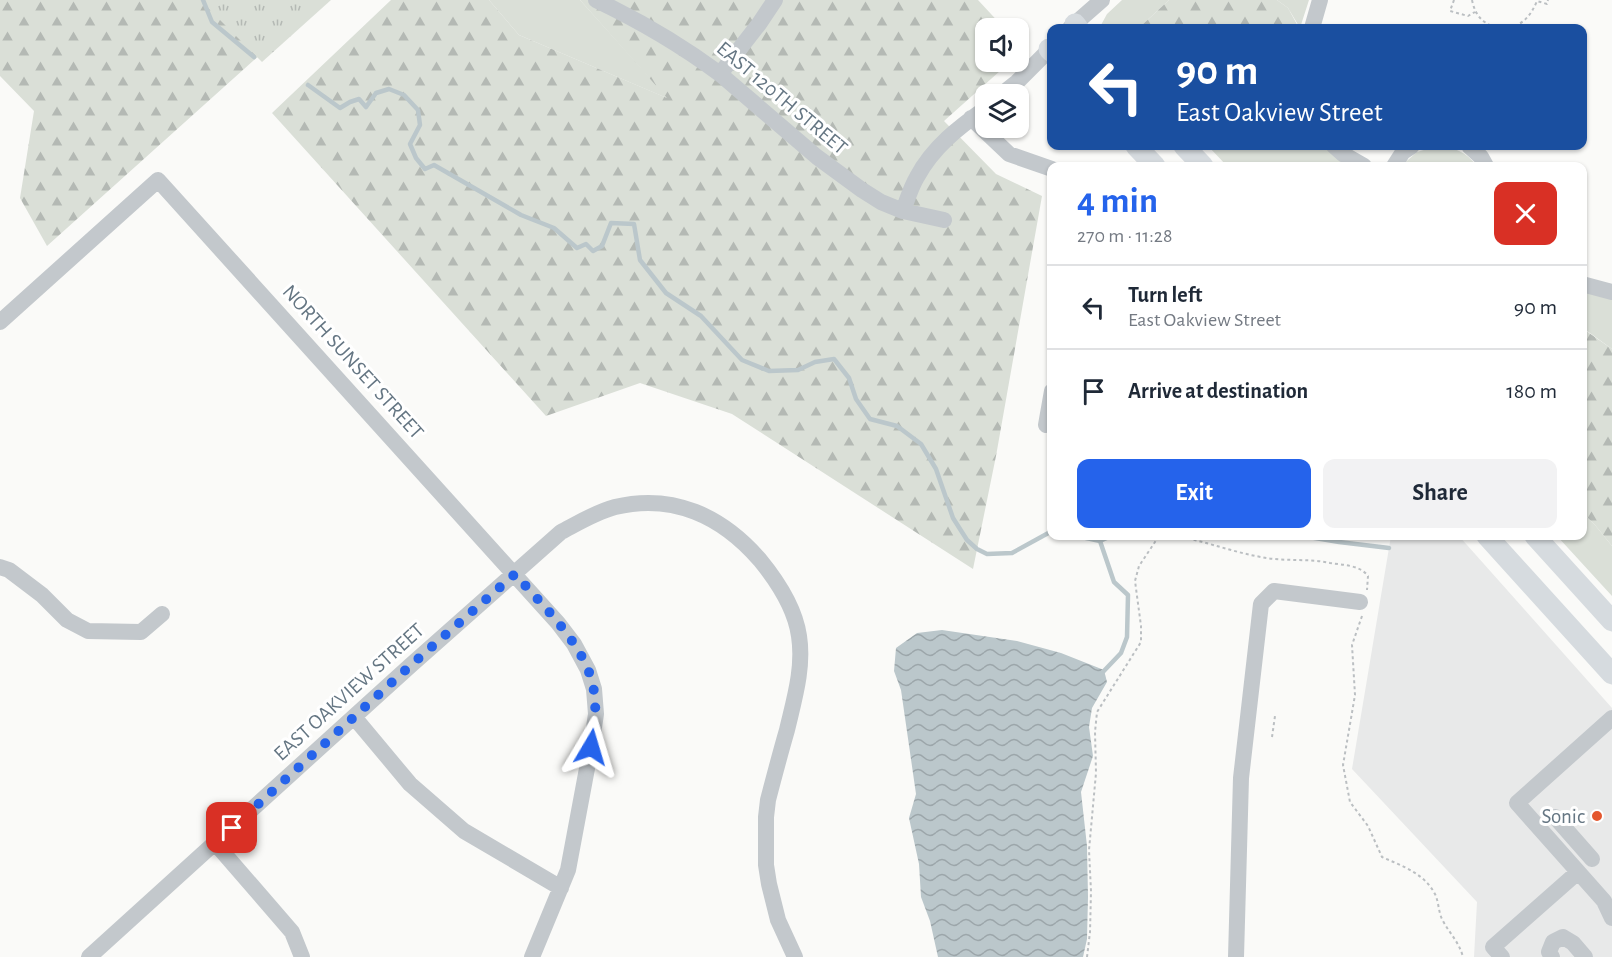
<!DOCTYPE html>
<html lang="en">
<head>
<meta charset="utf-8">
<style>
	:root { --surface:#fff; --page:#f2f2f3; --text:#1f2937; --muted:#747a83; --line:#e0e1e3; --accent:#2563eb }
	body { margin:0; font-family:"Alegreya Sans",sans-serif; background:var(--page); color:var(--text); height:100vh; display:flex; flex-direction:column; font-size:22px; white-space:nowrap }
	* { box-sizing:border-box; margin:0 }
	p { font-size:20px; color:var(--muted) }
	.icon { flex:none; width:33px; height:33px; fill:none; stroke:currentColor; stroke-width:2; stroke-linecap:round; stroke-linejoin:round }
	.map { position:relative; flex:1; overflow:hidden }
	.side { position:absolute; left:1047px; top:162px; width:540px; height:378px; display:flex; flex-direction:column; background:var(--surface); border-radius:12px; box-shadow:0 2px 4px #0004 }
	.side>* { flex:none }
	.banner { position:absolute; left:1047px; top:24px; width:540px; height:126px; border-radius:12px; box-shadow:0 2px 4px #0004; background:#1a4fa0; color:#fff; overflow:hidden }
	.tools { position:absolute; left:975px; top:18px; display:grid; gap:12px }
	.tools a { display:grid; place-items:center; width:54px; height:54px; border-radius:12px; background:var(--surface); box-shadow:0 2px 4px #0004; font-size:30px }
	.pin { position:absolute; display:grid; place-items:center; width:51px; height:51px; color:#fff; margin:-26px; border-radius:12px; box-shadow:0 3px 9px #0006 }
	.me { position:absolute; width:66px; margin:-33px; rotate:7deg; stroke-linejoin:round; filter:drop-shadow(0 0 4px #0008) }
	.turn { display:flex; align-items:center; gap:21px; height:126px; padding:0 30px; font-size:27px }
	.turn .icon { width:78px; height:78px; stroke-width:2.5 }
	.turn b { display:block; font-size:42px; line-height:51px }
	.round { display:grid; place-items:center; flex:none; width:63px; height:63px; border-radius:12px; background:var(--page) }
	.overview { display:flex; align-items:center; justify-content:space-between; height:102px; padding:0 30px }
	h1 { font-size:36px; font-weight:600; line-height:45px; color:var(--accent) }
	.action { display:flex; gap:12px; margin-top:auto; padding:12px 30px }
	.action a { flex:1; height:69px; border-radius:12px; background:var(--accent); color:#fff; font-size:24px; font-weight:600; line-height:69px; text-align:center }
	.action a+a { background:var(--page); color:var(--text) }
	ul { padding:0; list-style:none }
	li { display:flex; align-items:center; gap:18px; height:84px; padding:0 30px; border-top:2px solid var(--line) }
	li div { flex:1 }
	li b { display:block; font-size:22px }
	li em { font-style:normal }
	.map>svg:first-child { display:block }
	.built { fill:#e8e9e9 }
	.green { fill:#dadfd7 }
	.forest { fill:url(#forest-firs) }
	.park { fill:url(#park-tufts) }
	.water { fill:url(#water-waves) }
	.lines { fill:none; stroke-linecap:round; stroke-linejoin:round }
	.stream { stroke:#bbc7cb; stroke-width:4.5 }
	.path { stroke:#bbbfc2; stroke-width:2; stroke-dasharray:3 3; stroke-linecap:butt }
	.minor { stroke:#c3c8cc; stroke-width:16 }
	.major { stroke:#d6dbdf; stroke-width:21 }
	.route { stroke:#2563eb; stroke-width:10; stroke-dasharray:0 18 }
	.poi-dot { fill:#e4572e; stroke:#fff; stroke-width:2 }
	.labels { text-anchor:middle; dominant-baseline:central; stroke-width:6; stroke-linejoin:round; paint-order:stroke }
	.street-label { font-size:21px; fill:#657683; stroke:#fff }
	.poi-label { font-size:21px; fill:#657683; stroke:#fff; text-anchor:end }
</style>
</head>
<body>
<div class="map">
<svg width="1612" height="957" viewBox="0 0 1612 957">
	<defs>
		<pattern id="forest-firs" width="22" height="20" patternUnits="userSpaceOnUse" patternTransform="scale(1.5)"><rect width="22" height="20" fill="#dadfd7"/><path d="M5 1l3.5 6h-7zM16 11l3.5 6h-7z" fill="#b4b9b4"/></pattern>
		<pattern id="park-tufts" width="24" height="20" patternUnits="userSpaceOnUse" patternTransform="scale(1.5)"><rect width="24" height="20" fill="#dadfd7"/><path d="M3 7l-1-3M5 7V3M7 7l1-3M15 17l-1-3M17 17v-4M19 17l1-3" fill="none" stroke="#b4b9b4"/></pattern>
		<pattern id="water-waves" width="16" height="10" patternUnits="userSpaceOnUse" patternTransform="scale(1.5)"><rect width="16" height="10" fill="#bbc7cb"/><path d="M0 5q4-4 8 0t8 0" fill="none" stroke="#9ca6aa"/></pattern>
	</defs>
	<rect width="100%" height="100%" fill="#fafaf8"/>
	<!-- built -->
	<path class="built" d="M 1391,536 L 1459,536 L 1612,708 L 1612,957 L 1474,957 L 1477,902 L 1352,769 Z"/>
	<!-- green -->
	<path class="green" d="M 489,0 L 580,0 L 669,99 L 519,35 Z
		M 1122,0 L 1169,0 L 1142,25 L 1145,28 L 1104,28 L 1101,25 L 1107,14 Z
		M 1277,0 L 1309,0 L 1300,28 L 1288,8 Z
		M 1208,146 L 1323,146 L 1351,166 L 1227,166 Z
		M 1437,146 C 1455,147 1466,152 1477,166 L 1401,166 L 1417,152 Z
		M 1582,290 L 1612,299 L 1612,349 L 1583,328 Z
		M 1583,513 L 1595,525 L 1612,546 L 1612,596 L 1557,536 L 1582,536 Z"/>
	<!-- forest -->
	<path class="forest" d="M 0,0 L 321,0 L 47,246 L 20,198 L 34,111 L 0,76 Z
		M 391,0 L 489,0 L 519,35 L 667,98 L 580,0 L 978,0 L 1004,28 L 986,28 L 986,62 L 1010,62 L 944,121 L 996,174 L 1042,196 L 996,456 L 973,569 L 732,414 L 640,383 L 546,416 L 272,113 Z
		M 1169,0 L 1277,0 L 1288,8 L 1299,28 L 1145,28 L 1142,25 Z
		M 1582,328 L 1612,349 L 1612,546 L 1595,525 L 1583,513 Z"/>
	<!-- park -->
	<path class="park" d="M 200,0 L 331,0 L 262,62 Z"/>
	<!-- water -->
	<path class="water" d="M 942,630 L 1017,641 L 1061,653 L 1104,670 L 1107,682 L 1092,708 L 1089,727 L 1093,756 L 1081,792 L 1087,846 L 1088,897 L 1087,939 L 1083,957 L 938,957 L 930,921 L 921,897 L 919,864 L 909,818 L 916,794 L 901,690 L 894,671 L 896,648 L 917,633 Z"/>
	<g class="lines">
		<!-- stream -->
		<path class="stream" d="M 203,0 L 212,22 L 254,57
			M 308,85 L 340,108 L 350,102 L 359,99 L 366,107 L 376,93 L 389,89 L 404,95 L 418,110 L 420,125 L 410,144 L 416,158 L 425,169 L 434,165 L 521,215 L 554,228 L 577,248 L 586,244 L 593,251 L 602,246 L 611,223 L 634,224 L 640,260 L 666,293 L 701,316 L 742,360 L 769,371 L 798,370 L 815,362 L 834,359 L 849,378 L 856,399 L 870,419 L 897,426 L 921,444 L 936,469 L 953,518 L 967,540 L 977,549 L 987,554 L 1012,553 L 1052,531
			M 1077,536 L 1100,541 L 1111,536
			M 1303,536 L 1339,542 L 1389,548
			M 1100,541 L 1114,582 L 1128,595 L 1127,637 L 1121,653 L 1101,674"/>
		<!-- path -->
		<path class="path" d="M 1454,0 L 1450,11 L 1468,16 L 1475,12
			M 1472,0 C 1475,15 1482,23 1497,28
			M 1509,28 C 1524,24 1531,15 1537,1 L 1547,4 L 1548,0
			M 1176,536 C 1205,541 1232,552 1261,557 C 1284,562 1308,558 1330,563 C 1343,565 1360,565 1368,576 L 1367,590
			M 1362,616 L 1352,645 L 1355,695 L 1343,765 L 1350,802 L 1368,826 L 1382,857 C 1402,866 1424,873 1435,894 C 1439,902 1438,912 1443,921 C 1450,934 1459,942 1463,957
			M 1272,737 L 1275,716
			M 1087,957 L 1090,932 L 1091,891 L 1089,850 L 1096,773 L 1095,732 L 1097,712 L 1141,642 L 1141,626 L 1135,581 L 1139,566 L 1159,536 L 1163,536"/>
		<!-- minor -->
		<path class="minor" d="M 596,0 C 640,21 681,45 720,74 L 817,157 L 862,190 L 881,202 L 903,211 L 944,220
			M 1070,28 L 1102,0
			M 1312,28 L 1320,0
			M 720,74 L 759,24 L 775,0
			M 1002,94 L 1017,82 L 1052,47
			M 971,118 L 1009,154 L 1052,169
			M 1334,146 L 1343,154 L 1364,166
			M 1469,146 L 1481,157 L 1486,166
			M 1394,166 L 1403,152 L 1412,146
			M 903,211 C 907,200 911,187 917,177 C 933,147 959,127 986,108
			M 1582,284 L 1612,292
			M 0,322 L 158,180 L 558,623 L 574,644 L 588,670 L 594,689 L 596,714 L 591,747 L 568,870 L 532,957
			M 1046,425 L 1052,391
			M 0,567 L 9,570 L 42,595 L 67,620 L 88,631 L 141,632 L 162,614
			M 354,717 L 410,784 L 464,831 L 561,888
			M 1612,718 L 1517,803 L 1604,901 L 1612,918
			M 1555,817 L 1592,859
			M 215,843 L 292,932 L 302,957
			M 89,957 L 411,665 L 561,532 C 578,523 596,512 615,507 C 673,493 722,516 760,560 C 778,582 795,608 799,636 C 804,668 794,700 787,730 C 780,754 774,777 768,800 L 766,817 L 766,865 L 769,884 L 778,920 L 795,957
			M 1236,957 L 1241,778 L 1261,604 L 1274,591 L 1360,602
			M 1502,957 L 1493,947 L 1578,872
			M 1552,957 L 1549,952 L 1553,942 L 1563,937 L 1573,943 L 1585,957"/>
		<!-- major -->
		<path class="major" d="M 1075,24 L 1078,28
			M 1049,49 L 1052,52
			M 1136,146 L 1155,166
			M 1184,146 L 1203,166
			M 1487,536 L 1612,674
			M 1535,536 L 1612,621"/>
	</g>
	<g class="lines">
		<!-- route -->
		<path class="route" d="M 232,828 L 411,665 L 515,574 C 543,606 589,649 594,692 C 597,710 594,728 591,747"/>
	</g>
	<!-- markers -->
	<circle class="poi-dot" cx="1597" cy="816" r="6"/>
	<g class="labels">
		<!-- street labels -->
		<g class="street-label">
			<text transform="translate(782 98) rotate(40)">EAST 120TH STREET</text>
			<text transform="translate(353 362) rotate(48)">NORTH SUNSET STREET</text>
			<text transform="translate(349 692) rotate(-42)">EAST OAKVIEW STREET</text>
		</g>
		<!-- poi labels -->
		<g class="poi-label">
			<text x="1585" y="816">Sonic</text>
		</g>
	</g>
</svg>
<div class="tools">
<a><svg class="icon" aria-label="sound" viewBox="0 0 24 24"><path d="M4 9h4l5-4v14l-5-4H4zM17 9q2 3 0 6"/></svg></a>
<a><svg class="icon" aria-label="layers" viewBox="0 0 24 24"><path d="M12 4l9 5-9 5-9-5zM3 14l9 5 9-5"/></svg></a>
</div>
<div class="pin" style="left:232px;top:828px;background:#d93025"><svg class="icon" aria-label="arrive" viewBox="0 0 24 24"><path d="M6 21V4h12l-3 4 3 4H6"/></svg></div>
<svg class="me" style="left:591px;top:747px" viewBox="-20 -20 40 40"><path d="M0-17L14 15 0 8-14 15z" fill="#2563eb" stroke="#fff" stroke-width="4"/></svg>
<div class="banner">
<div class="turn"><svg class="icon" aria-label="left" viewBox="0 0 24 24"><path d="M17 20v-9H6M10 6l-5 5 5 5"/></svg><div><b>90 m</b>East Oakview Street</div></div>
</div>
<section class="side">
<div class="overview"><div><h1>4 min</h1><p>270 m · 11:28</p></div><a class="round" style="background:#d93025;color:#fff"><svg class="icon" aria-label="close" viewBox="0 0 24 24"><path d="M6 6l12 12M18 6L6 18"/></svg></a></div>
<ul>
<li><svg class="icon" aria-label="left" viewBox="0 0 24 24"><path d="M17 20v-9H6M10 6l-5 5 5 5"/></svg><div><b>Turn left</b><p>East Oakview Street</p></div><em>90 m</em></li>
<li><svg class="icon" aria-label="arrive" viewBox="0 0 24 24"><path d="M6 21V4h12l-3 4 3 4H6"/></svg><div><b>Arrive at destination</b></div><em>180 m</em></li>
</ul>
<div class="action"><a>Exit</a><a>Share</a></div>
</section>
</div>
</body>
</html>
